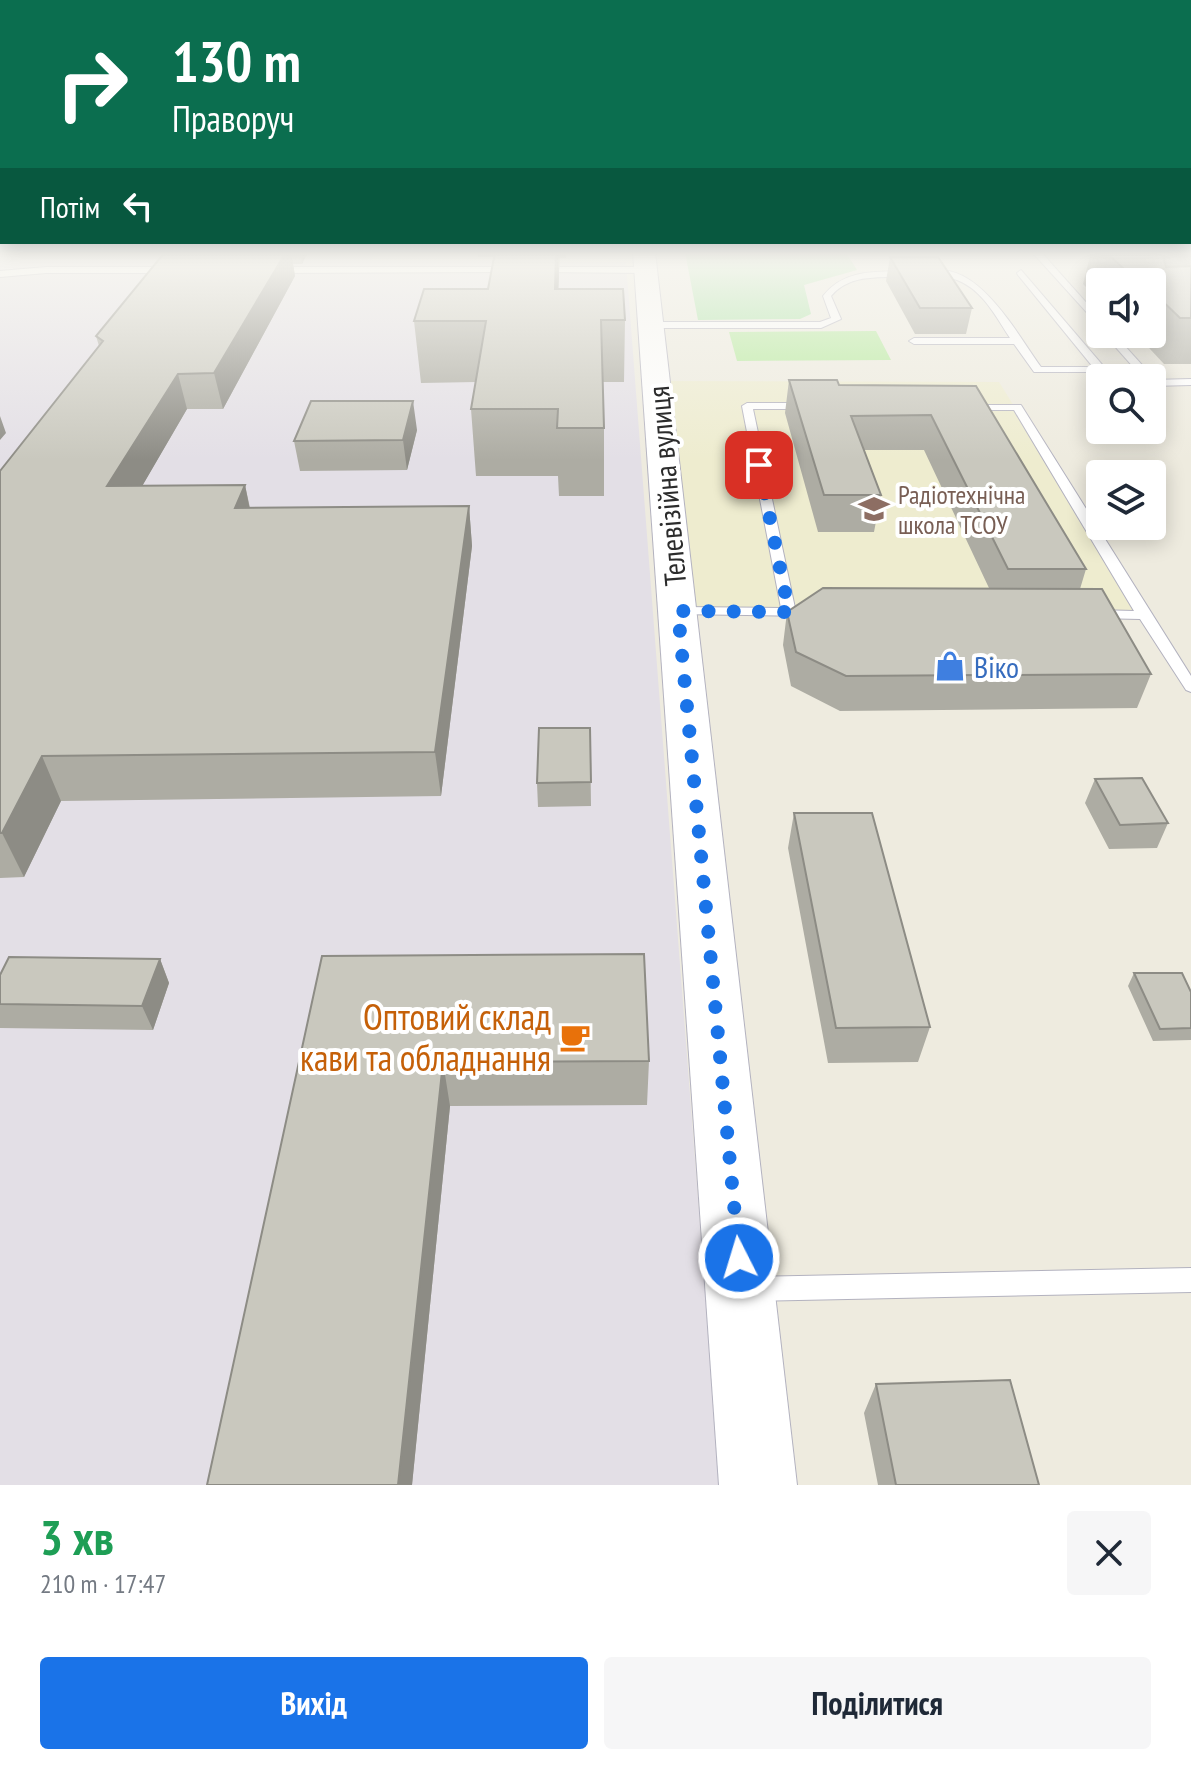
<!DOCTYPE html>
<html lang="uk">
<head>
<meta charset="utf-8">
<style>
	:root { --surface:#fff; --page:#f6f6f7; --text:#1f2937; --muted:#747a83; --accent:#1a73e8 }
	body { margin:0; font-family:"PT Sans Narrow",sans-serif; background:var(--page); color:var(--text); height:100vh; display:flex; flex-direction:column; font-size:30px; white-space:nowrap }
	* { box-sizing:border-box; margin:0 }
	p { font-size:26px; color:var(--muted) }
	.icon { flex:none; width:44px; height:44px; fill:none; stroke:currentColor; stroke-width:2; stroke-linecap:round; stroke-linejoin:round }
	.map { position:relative; height:1485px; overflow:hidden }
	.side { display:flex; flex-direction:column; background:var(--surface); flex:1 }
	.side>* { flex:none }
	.guide { position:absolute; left:0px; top:0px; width:1192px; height:244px; box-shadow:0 4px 20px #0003; background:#0b6e4f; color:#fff; overflow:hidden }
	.fabs { position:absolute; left:1086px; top:268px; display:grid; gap:16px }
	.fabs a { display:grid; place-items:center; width:80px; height:80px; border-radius:8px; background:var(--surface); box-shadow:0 4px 20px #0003; font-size:40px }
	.pin { position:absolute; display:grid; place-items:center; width:68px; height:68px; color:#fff; margin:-34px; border-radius:16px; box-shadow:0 4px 12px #0006 }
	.me { position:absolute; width:88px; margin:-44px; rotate:355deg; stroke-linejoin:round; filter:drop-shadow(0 0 6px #0008) }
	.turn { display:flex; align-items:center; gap:28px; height:168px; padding:0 40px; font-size:36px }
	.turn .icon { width:104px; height:104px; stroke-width:2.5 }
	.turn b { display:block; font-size:56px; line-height:68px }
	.then { display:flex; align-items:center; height:76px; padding:0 40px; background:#0003; gap:16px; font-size:30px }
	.round { display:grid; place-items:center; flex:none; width:84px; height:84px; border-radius:8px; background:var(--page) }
	.summary { display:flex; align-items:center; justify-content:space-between; height:136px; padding:0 40px }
	h1 { font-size:48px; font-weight:700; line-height:60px; color:#1e9e55 }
	.button { display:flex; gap:16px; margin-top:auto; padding:16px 40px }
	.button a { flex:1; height:92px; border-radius:8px; background:var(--accent); color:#fff; font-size:32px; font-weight:700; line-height:92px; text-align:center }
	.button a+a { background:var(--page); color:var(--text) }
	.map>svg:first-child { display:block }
	.industrial { fill:#e3dfe6 }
	.education { fill:#eeeccf }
	.green { fill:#a3e39d }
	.pitch { fill:#b3ea99 }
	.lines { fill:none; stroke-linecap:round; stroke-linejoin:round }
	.lane-casing { stroke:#b3b2bf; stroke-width:2 }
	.secondary-casing { stroke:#b3b2bf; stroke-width:2 }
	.lane { fill:#fff; fill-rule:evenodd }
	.secondary { fill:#fff; fill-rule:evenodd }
	.wall { fill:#adaca3 }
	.shaded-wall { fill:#8d8c85 }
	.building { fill:#c9c8be; stroke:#8d8c85; stroke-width:2 }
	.route { stroke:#1a73e8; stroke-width:14; stroke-dasharray:0 25.2 }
	.labels { text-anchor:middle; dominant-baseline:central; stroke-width:8; stroke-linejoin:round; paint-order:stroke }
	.far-education-label { font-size:26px; fill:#785e54; stroke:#fff; text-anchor:start }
	.street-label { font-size:30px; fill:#2c2c2c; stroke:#fff }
	.shop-label { font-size:30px; fill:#366cbe; stroke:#fff; text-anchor:start }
	.near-food-label { font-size:36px; fill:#c56008; stroke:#fff; text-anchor:end }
</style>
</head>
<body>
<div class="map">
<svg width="1191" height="1485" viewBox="0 0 1191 1485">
	<rect width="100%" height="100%" fill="#eeebdf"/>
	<!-- industrial -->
	<path class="industrial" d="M 0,252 L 375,252 L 372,261 L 626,262 L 720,1485 L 0,1485 Z"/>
	<!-- education -->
	<path class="education" d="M 657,381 L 999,382 L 1144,615 L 678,611 Z"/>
	<!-- green -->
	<path class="green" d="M 685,252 L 835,252 L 847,254 L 857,270 L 804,285 L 811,314 L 800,319 L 698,320 Z"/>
	<!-- pitch -->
	<path class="pitch" d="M 876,331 L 891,360 L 737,361 L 729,332 Z"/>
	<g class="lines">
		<!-- lane casing -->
		<g class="lane-casing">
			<path id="lane" d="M 1032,252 L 1041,252 L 1100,318 L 1100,327 Z
				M 46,267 L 173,267 L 177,270 L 173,273 L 46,273 L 0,277 L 0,271 Z
				M 513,267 L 516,268 L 516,272 L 272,273 L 268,270 L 272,267 Z
				M 540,267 L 646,267 L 650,270 L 646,273 L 537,272 L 537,268 Z
				M 1021,270 L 1105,368 L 1105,372 L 1034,372 L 1014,344 L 914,344 L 909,341 L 914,338 L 1010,338 C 996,317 983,290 957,280 C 946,276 934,278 925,274 C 974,252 1018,336 1041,367 L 1093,367 L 1018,275 L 1017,273 Z
				M 906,271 L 909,272 L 909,276 C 881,279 852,272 831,296 L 841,319 L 821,328 L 650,328 L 645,325 L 650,322 L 820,322 L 831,318 L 823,296 C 844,269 875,272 906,271 Z
				M 1104,334 L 1114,334 L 1152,376 L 1153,378 L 1152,380 L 1143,378 Z
				M 1191,379 L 1191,385 L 1152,386 L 1152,380 Z
				M 747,403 L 804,403 L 809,406 L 804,409 L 753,409 L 795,608 L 808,608 L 815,612 L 808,616 L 673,614 L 671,611 L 678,607 L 781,608 L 742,406 Z
				M 964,405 L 1021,405 L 1191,676 L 1191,692 L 1186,690 L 1140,619 L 1096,618 L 1089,614 L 1096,610 L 1134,611 L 1014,410 L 968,410 L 963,407 Z
				M 1191,1268 L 1191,1292 L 755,1301 L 746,1298 L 743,1289 L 746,1280 L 755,1277 Z"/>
		</g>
		<!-- secondary casing -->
		<g class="secondary-casing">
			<path id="secondary" d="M 633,252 L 655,252 L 797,1485 L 719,1485 Z"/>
		</g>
		<!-- lane -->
		<use href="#lane" class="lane"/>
		<!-- secondary -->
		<use href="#secondary" class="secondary"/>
	</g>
	<!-- wall -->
	<path class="wall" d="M 165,252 L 308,252 L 302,264 L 293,264 L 295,276 L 223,409 L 187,409 L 142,486 L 245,485 L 250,508 L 469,506 L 472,546 L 441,796 L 61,801 L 24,877 L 0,878 L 0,471 L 99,346 L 96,336 Z
		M 478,252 L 566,252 L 566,258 L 560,258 L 558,289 L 625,320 L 624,382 L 603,382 L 604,428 L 604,496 L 559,496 L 558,476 L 476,476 L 471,409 L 476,382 L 421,383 L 414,321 L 488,289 L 494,257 L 478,257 Z
		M 1091,252 L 1191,252 L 1191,364 L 1164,364 L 1136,334 L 1152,334 L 1152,282 L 1100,282 L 1100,301 L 1083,284 Z
		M 890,257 L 972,308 L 966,334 L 915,334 L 886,281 Z
		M 789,380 L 839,385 L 976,386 L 1086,569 L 1080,589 L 1151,674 L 1137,708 L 840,711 L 791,686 L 783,645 L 787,612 L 989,588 L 924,450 L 864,450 L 881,495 L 874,532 L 818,532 L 785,413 Z
		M 417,430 L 407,470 L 300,471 L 294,441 Z
		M 590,728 L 591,806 L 538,807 L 537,783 Z
		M 1095,779 L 1168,823 L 1157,848 L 1109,849 L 1085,803 Z
		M 794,813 L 930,1027 L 918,1062 L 828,1063 L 788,848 Z
		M 322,956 L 649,1061 L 647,1105 L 450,1106 L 412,1485 L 207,1485 Z
		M 160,959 L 169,983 L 153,1030 L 0,1028 L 0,975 Z
		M 1134,973 L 1191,992 L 1191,1040 L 1153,1041 L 1128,986 Z
		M 876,1384 L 1039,1485 L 878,1485 L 864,1413 Z"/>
	<!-- shaded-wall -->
	<path class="shaded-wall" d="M 286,252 L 291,252 L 295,276 L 223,409 L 214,373 Z
		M 300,252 L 308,252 L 302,264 Z
		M 556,252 L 558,252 L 559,276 L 556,348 L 555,289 Z
		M 178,374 L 187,409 L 119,526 L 107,486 Z
		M 413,401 L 417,430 L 407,470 L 403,440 Z
		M 0,416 L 6,433 L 0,440 Z
		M 245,485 L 253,525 L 235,508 Z
		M 469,506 L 472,546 L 441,796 L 435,752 Z
		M 42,756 L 61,801 L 24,877 L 2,833 Z
		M 160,959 L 169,983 L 153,1030 L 142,1006 Z
		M 443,1062 L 450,1106 L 412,1485 L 398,1485 Z"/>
	<!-- building -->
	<path class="building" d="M 165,252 L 286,252 L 214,373 L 178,374 L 107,486 L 245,485 L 235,508 L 469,506 L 435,752 L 42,756 L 2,833 L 0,833 L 0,471 L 103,341 L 96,336 Z
		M 495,252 L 556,252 L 555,289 L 623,289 L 625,320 L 601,320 L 604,428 L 557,428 L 558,409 L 471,409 L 486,321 L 414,321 L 424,289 L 488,289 Z
		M 1106,252 L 1191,252 L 1191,256 L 1163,257 L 1166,267 L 1191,266 L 1191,318 L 1180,318 L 1152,291 L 1152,282 L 1143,282 L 1130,270 L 1125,270 Z
		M 890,257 L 938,257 L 972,308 L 920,308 Z
		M 789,380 L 837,380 L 839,385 L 976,386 L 1086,569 L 1008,569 L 931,415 L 851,416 L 881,495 L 824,495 Z
		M 311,401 L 413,401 L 403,440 L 294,441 Z
		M 823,588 L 1102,589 L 1151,674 L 846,676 L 796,652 L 787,612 Z
		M 539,728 L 590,728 L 591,782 L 537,783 Z
		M 1142,778 L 1168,823 L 1120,825 L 1095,779 Z
		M 794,813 L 872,813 L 930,1027 L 836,1028 Z
		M 644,954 L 649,1061 L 443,1062 L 398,1485 L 207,1485 L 322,956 Z
		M 9,957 L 160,959 L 142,1006 L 0,1004 L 0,975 Z
		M 1134,973 L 1182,973 L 1191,992 L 1191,1028 L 1160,1029 Z
		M 1010,1380 L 1039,1485 L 896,1485 L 876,1384 Z"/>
	<!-- sky -->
	<linearGradient id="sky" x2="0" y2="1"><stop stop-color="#7ab2ea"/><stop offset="0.55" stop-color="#f7f6f1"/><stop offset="1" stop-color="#f7f6f1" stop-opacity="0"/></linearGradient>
	<rect width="1191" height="460" fill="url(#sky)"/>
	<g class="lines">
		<!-- route -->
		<path class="route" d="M 739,1258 L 678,611 L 789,612 L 759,465"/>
	</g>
	<!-- icons -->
	<defs>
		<g id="school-bare" transform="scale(2.4)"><path d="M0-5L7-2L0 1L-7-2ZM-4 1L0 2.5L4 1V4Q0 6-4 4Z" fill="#8d6e63" stroke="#fff" stroke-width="2.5" paint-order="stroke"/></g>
		<g id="shop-bare" transform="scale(2.4)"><path d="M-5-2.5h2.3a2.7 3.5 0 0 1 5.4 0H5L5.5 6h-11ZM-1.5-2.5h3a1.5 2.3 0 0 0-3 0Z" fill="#3f7fe0" stroke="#fff" stroke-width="2.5" paint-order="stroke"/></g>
		<g id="cafe-bare" transform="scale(2.4)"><path d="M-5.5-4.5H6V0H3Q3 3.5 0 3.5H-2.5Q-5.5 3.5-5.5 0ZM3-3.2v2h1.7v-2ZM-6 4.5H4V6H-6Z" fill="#e8710a" stroke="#fff" stroke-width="2.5" paint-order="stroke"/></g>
	</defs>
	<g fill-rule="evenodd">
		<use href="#school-bare" x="874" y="509"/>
		<use href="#shop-bare" x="950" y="666"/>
		<use href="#cafe-bare" x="575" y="1037"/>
	</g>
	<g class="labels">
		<!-- far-education labels -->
		<g class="far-education-label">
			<text x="898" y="494">Радіотехнічна<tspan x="898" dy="30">школа ТСОУ</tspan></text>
		</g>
		<!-- street labels -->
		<g class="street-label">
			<text transform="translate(666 486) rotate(-95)">Телевізійна вулиця</text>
		</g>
		<!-- shop labels -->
		<g class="shop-label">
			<text x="974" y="666">Віко</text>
		</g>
		<!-- near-food labels -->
		<g class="near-food-label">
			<text x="551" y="1016">Оптовий склад<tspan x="551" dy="41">кави та обладнання</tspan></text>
		</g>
	</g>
</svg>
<div class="fabs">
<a><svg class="icon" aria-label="sound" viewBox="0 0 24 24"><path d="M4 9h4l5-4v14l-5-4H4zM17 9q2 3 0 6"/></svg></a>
<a><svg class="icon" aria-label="search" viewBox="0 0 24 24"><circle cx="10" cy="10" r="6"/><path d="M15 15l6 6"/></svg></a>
<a><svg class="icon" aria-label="layers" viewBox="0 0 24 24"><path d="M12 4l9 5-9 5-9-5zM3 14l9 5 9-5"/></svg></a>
</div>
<div class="pin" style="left:759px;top:465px;background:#d93025"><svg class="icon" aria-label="arrive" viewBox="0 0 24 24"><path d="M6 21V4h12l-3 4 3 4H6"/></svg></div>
<svg class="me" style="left:739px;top:1258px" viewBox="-20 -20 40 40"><circle r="17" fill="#1a73e8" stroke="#fff" stroke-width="3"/><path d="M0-11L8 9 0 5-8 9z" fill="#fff"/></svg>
<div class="guide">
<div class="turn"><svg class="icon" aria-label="right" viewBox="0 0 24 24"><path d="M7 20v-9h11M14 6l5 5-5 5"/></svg><div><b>130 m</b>Праворуч</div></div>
<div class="then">Потім<svg class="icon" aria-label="left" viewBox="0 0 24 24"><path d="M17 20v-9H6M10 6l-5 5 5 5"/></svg></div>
</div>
</div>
<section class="side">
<div class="summary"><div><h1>3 хв</h1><p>210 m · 17:47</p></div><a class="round"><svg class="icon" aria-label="close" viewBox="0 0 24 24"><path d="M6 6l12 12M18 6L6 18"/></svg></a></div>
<div class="button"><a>Вихід</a><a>Поділитися</a></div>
</section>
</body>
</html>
